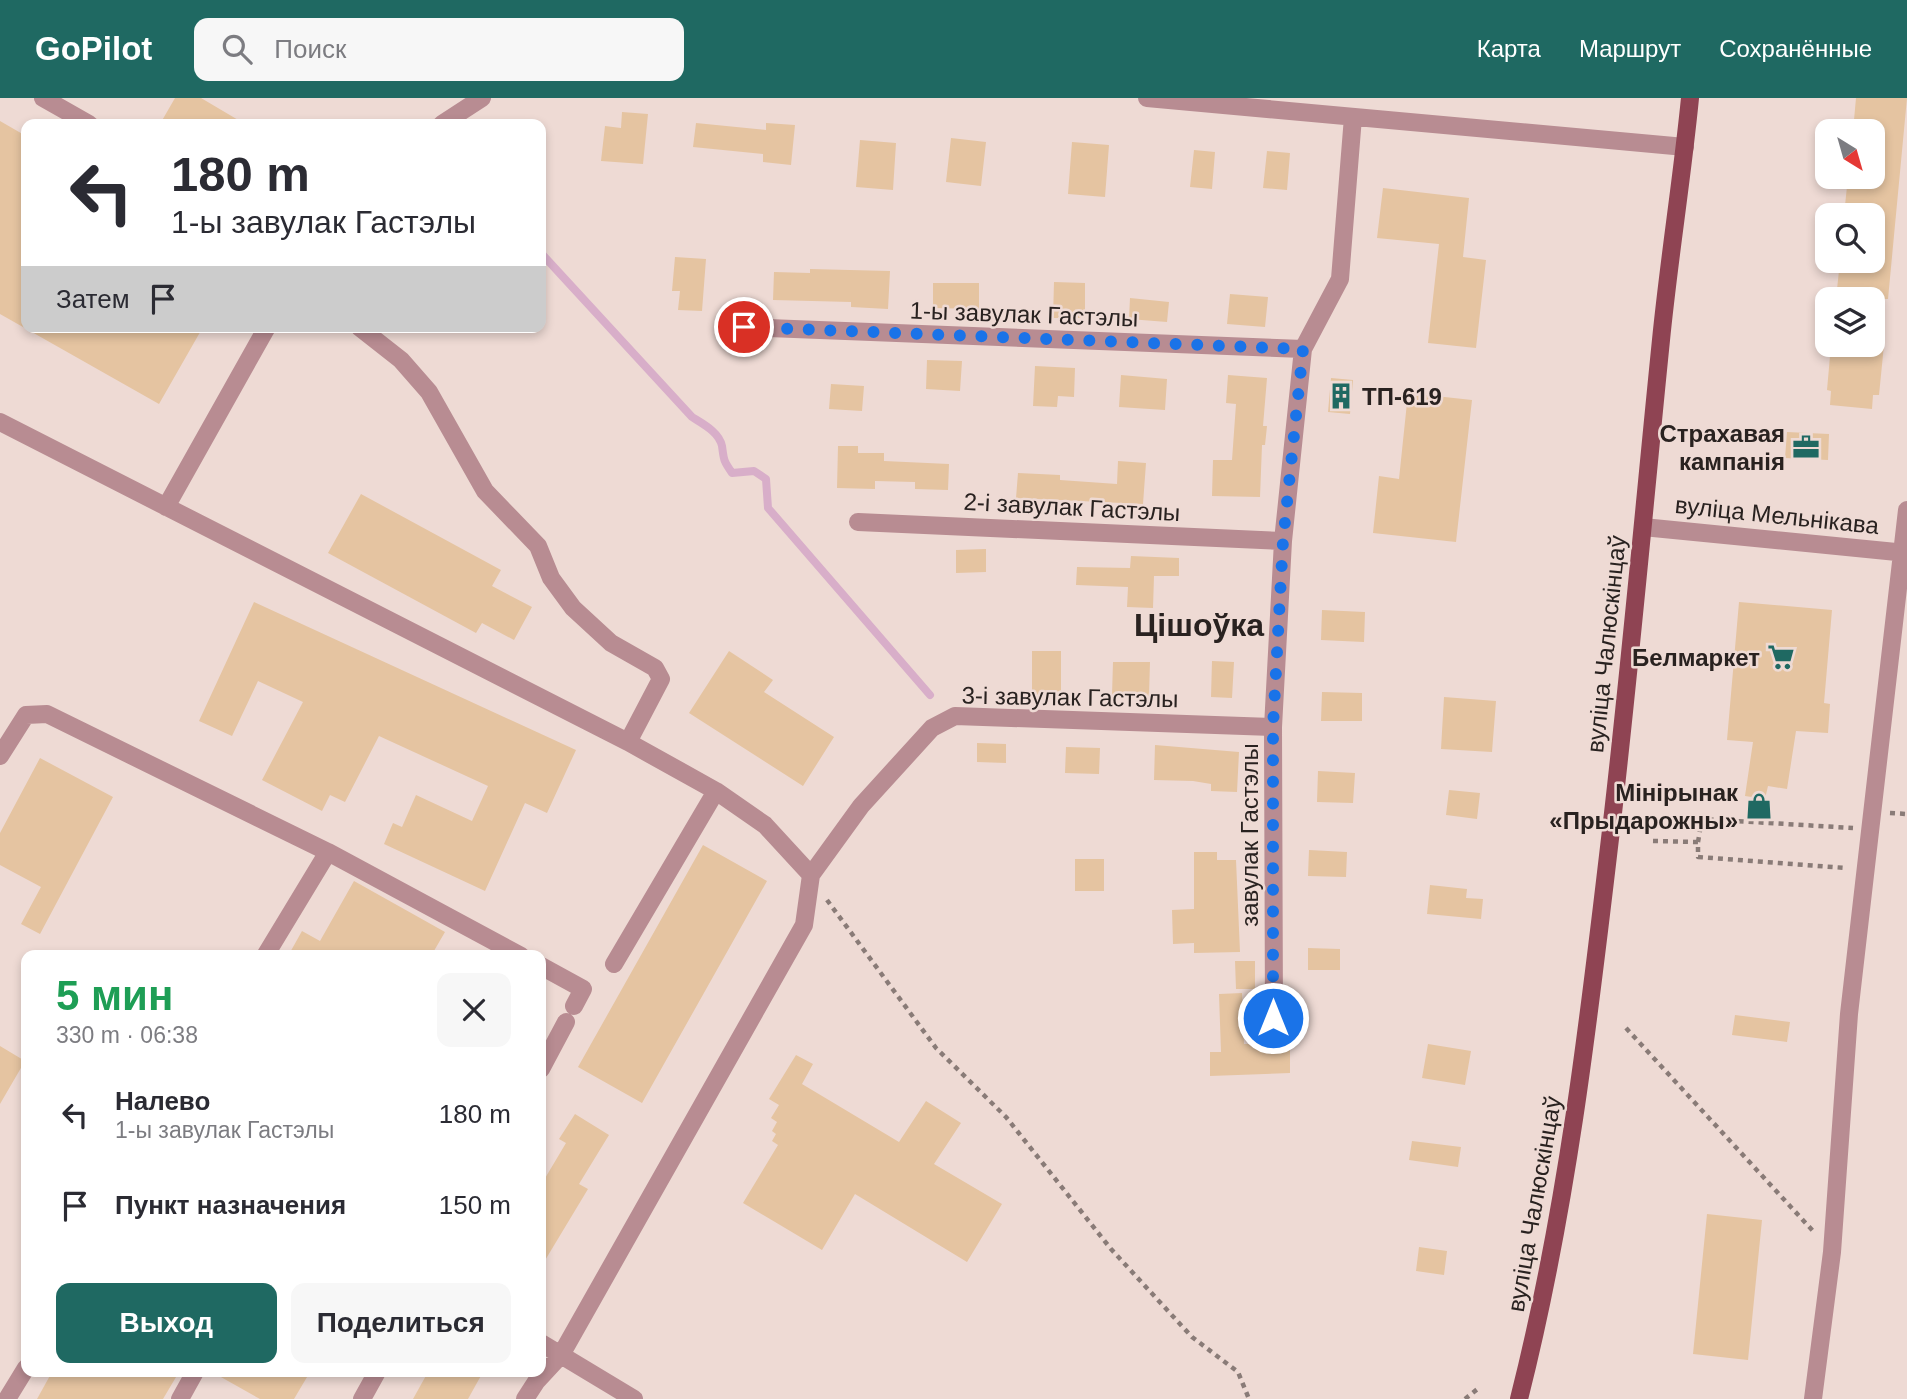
<!DOCTYPE html>
<html lang="ru">
<head>
<meta charset="utf-8">
<style>
	:root { --surface:#fff; --page:#f7f7f7; --text:#2b2b33; --muted:#7c7c81; --accent:#1f6962 }
	body { margin:0; font-family:Helvetica,sans-serif; background:var(--page); color:var(--text); height:100vh; display:flex; flex-direction:column; font-size:26px; white-space:nowrap }
	* { box-sizing:border-box; margin:0 }
	p { font-size:23px; color:var(--muted) }
	.icon { flex:none; width:38px; height:38px; fill:none; stroke:currentColor; stroke-width:2; stroke-linecap:round; stroke-linejoin:round }
	.map { position:relative; flex:1; overflow:hidden }
	.sheet { position:absolute; left:21px; top:852px; width:525px; height:427px; display:flex; flex-direction:column; background:var(--surface); border-radius:14px; box-shadow:0 4px 10px #0003 }
	.sheet>* { flex:none }
	.top-card { position:absolute; left:21px; top:21px; width:525px; height:214px; border-radius:14px; box-shadow:0 4px 10px #0003; background:#fff; color:var(--text); overflow:hidden }
	.needle { width:46px; rotate:143deg }
	.buttons { position:absolute; left:1815px; top:21px; display:grid; gap:14px }
	.buttons a { display:grid; place-items:center; width:70px; height:70px; border-radius:14px; background:var(--surface); box-shadow:0 4px 10px #0003; font-size:35px }
	.pin { position:absolute; display:grid; place-items:center; width:60px; height:60px; color:#fff; margin:-30px; border:4px solid #fff; border-radius:50%; box-shadow:0 2px 7px #0007 }
	.me { position:absolute; width:77px; margin:-38px; rotate:0deg; stroke-linejoin:round; filter:drop-shadow(0 0 5px #0008) }
	.turn { display:flex; align-items:center; gap:24px; height:147px; padding:0 35px; font-size:32px }
	.turn .icon { width:91px; height:91px; stroke-width:2.5 }
	.turn b { display:block; font-size:49px; line-height:60px }
	.then { display:flex; align-items:center; height:66px; padding:0 35px; background:#0003; gap:14px; font-size:26px }
	.round { display:grid; place-items:center; flex:none; width:74px; height:74px; border-radius:14px; background:var(--page) }
	.headline { display:flex; align-items:center; justify-content:space-between; height:119px; padding:0 35px }
	h1 { font-size:42px; font-weight:700; line-height:52px; color:#1e9e55 }
	.action { display:flex; gap:14px; margin-top:auto; padding:14px 35px }
	.action a { flex:1; height:80px; border-radius:14px; background:var(--accent); color:#fff; font-size:28px; font-weight:700; line-height:80px; text-align:center }
	.action a+a { background:var(--page); color:var(--text) }
	ul { padding:0; list-style:none }
	li { display:flex; align-items:center; gap:21px; height:91px; padding:0 35px }
	li div { flex:1 }
	li b { display:block; font-size:26px }
	li em { font-style:normal }
	header { display:flex; align-items:center; gap:42px; box-sizing:border-box; height:98px; padding:0 35px; background:var(--accent); color:#fff }
	header strong { font-size:33px }
	nav { display:flex; gap:38px; margin-inline-start:auto; font-size:24px }
	.search { width:490px; height:63px; background:var(--page); display:flex; align-items:center; gap:18px; box-sizing:border-box; padding:0 24px; border-radius:14px; color:var(--muted); font-size:26px }
	.map>svg:first-child { display:block }
	.lines { fill:none; stroke-linecap:round; stroke-linejoin:round }
	.stream { stroke:#d8aec9; stroke-width:8 }
	.building { fill:#e5c4a1 }
	.path { stroke:#897b77; stroke-width:4.5; stroke-dasharray:5 5; stroke-linecap:butt }
	.minor { stroke:#b88c92; stroke-width:18 }
	.major { stroke:#8f4453; stroke-width:18 }
	.route { stroke:#1a73e8; stroke-width:12; stroke-dasharray:0 21.6 }
	.labels { text-anchor:middle; dominant-baseline:central; stroke-width:5; stroke-linejoin:round; paint-order:stroke }
	.street-label { font-size:24px; fill:#292220; stroke:#eedad4 }
	.poi-label { font-size:24px; font-weight:bold; fill:#292220; stroke:#eedad4; text-anchor:end }
	.district-label { font-size:32px; font-weight:bold; fill:#292220; stroke:#eedad4 }
</style>
</head>
<body>
<header>
<strong>GoPilot</strong>
<div class="search"><svg class="icon" aria-label="search" viewBox="0 0 24 24"><circle cx="10" cy="10" r="6"/><path d="M15 15l6 6"/></svg>Поиск</div>
<nav><a>Карта</a><a>Маршрут</a><a>Сохранённые</a></nav>
</header>
<div class="map">
<svg width="1907" height="1301" viewBox="0 0 1907 1301">
	<rect width="100%" height="100%" fill="#eedad4"/>
	<g class="lines">
		<!-- stream -->
		<path class="stream" d="M 541,155 L 692,319 C 703,326 719,334 722,348 C 724,362 723,362 732,375 L 754,373 L 766,381 L 768,410 L 930,597"/>
	</g>
	<!-- building -->
	<path class="building" d="M 175,0 L 201,0 L 245,26 L 160,26 Z
		M 1856,0 L 1907,0 L 1888,201 L 1836,201 L 1840,163 L 1872,163 L 1872,117 L 1844,117 L 1848,79 L 1872,79 L 1872,33 L 1853,33 Z
		M 622,14 L 648,16 L 643,66 L 601,63 L 605,28 L 621,30 Z
		M 0,23 L 26,38 L 26,229 L 203,229 L 159,306 L 0,216 Z
		M 696,25 L 766,32 L 766,25 L 795,27 L 791,67 L 763,64 L 763,56 L 693,49 Z
		M 951,40 L 986,44 L 981,88 L 946,84 Z
		M 860,42 L 896,45 L 893,92 L 856,89 Z
		M 1072,44 L 1109,47 L 1105,99 L 1068,96 Z
		M 1194,52 L 1215,54 L 1212,91 L 1190,89 Z
		M 1267,53 L 1290,55 L 1287,92 L 1263,90 Z
		M 1383,90 L 1469,100 L 1463,159 L 1486,162 L 1476,250 L 1428,245 L 1439,146 L 1377,140 Z
		M 675,159 L 706,161 L 702,213 L 678,212 L 680,193 L 672,193 Z
		M 810,171 L 890,173 L 888,211 L 851,209 L 851,204 L 773,202 L 774,174 L 810,175 Z
		M 1054,184 L 1085,185 L 1085,220 L 1053,220 Z
		M 933,185 L 979,185 L 979,211 L 933,210 Z
		M 1230,196 L 1268,199 L 1265,229 L 1227,226 Z
		M 1130,200 L 1169,204 L 1167,224 L 1129,221 Z
		M 1831,247 L 1884,247 L 1879,297 L 1873,297 L 1872,311 L 1830,307 L 1831,293 L 1827,292 Z
		M 927,262 L 962,263 L 960,293 L 926,291 Z
		M 1035,268 L 1075,270 L 1074,299 L 1058,298 L 1057,309 L 1033,308 Z
		M 1121,277 L 1167,281 L 1165,312 L 1119,309 Z
		M 1228,277 L 1267,280 L 1263,328 L 1267,328 L 1265,347 L 1262,347 L 1260,399 L 1212,398 L 1213,362 L 1232,362 L 1236,306 L 1226,305 Z
		M 1331,280 L 1353,282 L 1350,316 L 1328,314 Z
		M 831,286 L 864,288 L 862,313 L 829,311 Z
		M 1408,295 L 1472,302 L 1456,444 L 1373,435 L 1379,378 L 1399,381 Z
		M 1787,334 L 1829,336 L 1828,362 L 1785,360 Z
		M 838,348 L 858,348 L 858,355 L 884,355 L 884,363 L 949,366 L 948,392 L 915,391 L 915,384 L 875,383 L 875,391 L 837,390 Z
		M 1118,363 L 1146,365 L 1143,406 L 1016,400 L 1018,375 L 1060,377 L 1060,382 L 1117,386 Z
		M 361,396 L 501,472 L 492,488 L 532,509 L 514,542 L 482,525 L 476,535 L 328,455 Z
		M 986,451 L 986,474 L 956,475 L 956,452 Z
		M 1131,458 L 1179,460 L 1179,478 L 1154,478 L 1153,510 L 1127,509 L 1128,489 L 1076,487 L 1077,469 L 1130,470 Z
		M 254,504 L 576,652 L 547,715 L 525,705 L 485,793 L 384,746 L 393,725 L 402,729 L 416,697 L 472,723 L 488,688 L 379,638 L 345,704 L 330,697 L 322,713 L 262,682 L 303,604 L 258,583 L 232,638 L 199,623 Z
		M 1739,504 L 1832,512 L 1824,605 L 1830,606 L 1828,635 L 1796,633 L 1787,691 L 1768,688 L 1765,701 L 1745,698 L 1753,644 L 1727,642 Z
		M 1322,512 L 1365,514 L 1364,544 L 1321,542 Z
		M 729,553 L 773,582 L 764,594 L 834,639 L 803,688 L 689,615 Z
		M 1032,553 L 1061,553 L 1061,598 L 1032,598 Z
		M 1212,563 L 1234,564 L 1232,600 L 1211,599 Z
		M 1113,564 L 1150,564 L 1149,598 L 1112,597 Z
		M 1322,594 L 1362,595 L 1362,623 L 1321,623 Z
		M 1444,599 L 1496,603 L 1492,654 L 1441,651 Z
		M 977,645 L 1006,646 L 1006,665 L 977,664 Z
		M 1155,647 L 1239,654 L 1237,694 L 1211,693 L 1211,686 L 1193,683 L 1154,682 Z
		M 1066,649 L 1100,650 L 1099,676 L 1065,675 Z
		M 40,660 L 113,699 L 40,836 L 21,826 L 41,789 L 0,767 L 0,735 Z
		M 1318,673 L 1355,675 L 1353,705 L 1317,704 Z
		M 1449,692 L 1480,695 L 1477,721 L 1446,717 Z
		M 703,747 L 767,783 L 642,1005 L 578,969 Z
		M 1309,752 L 1347,754 L 1346,779 L 1308,778 Z
		M 1194,754 L 1217,754 L 1217,762 L 1236,762 L 1240,854 L 1194,855 L 1194,845 L 1173,846 L 1172,812 L 1194,811 Z
		M 1075,761 L 1104,761 L 1104,793 L 1075,793 Z
		M 354,783 L 445,834 L 431,858 L 288,858 L 302,833 L 320,843 Z
		M 1430,787 L 1467,791 L 1466,800 L 1483,801 L 1481,821 L 1427,816 Z
		M 1308,850 L 1340,851 L 1340,872 L 1308,872 Z
		M 1235,863 L 1255,863 L 1255,891 L 1236,891 Z
		M 1242,895 L 1244,946 L 1290,946 L 1290,975 L 1210,978 L 1210,954 L 1221,954 L 1219,896 Z
		M 1735,917 L 1790,924 L 1787,944 L 1732,937 Z
		M 1428,946 L 1471,953 L 1465,987 L 1422,980 Z
		M 0,948 L 25,963 L 0,1006 Z
		M 796,957 L 813,966 L 802,986 L 899,1044 L 926,1003 L 961,1025 L 934,1066 L 1002,1106 L 967,1164 L 855,1096 L 822,1152 L 743,1105 L 778,1047 L 772,1043 L 776,1036 L 772,1033 L 777,1024 L 771,1020 L 779,1007 L 769,1001 Z
		M 575,1016 L 609,1037 L 579,1086 L 588,1091 L 541,1169 L 541,1087 L 566,1045 L 559,1041 Z
		M 1412,1043 L 1461,1049 L 1458,1069 L 1409,1062 Z
		M 1707,1116 L 1762,1122 L 1748,1262 L 1693,1256 Z
		M 1419,1149 L 1447,1153 L 1444,1177 L 1416,1173 Z
		M 52,1274 L 179,1274 L 163,1301 L 37,1301 Z
		M 212,1274 L 310,1274 L 294,1301 L 260,1301 Z
		M 428,1274 L 483,1274 L 468,1301 L 413,1301 Z"/>
	<g class="lines">
		<!-- path -->
		<path class="path" d="M 1890,715 L 1907,716
			M 1653,743 L 1698,744 L 1698,759 L 1846,770
			M 1698,744 L 1702,721 L 1853,730
			M 827,802 L 936,950 L 1006,1019 L 1111,1151 L 1192,1239 L 1238,1274 L 1249,1301
			M 1626,930 L 1813,1133
			M 1465,1301 L 1480,1289"/>
		<!-- minor -->
		<path class="minor" d="M 43,0 L 89,26
			M 1147,0 L 1685,49
			M 442,26 L 482,0
			M 359,229 L 401,262 L 429,294 L 485,393 L 538,448 L 551,480 L 573,510 L 611,545 L 655,570 L 661,581 L 628,644
			M 744,229 L 1303,251
			M 0,324 L 628,644 L 716,693 L 765,727 L 811,777
			M 166,409 L 267,229
			M 858,424 L 1283,443
			M 1643,429 L 1907,455
			M 0,658 L 26,617 L 47,616 L 328,754 L 521,858
			M 265,858 L 328,754
			M 614,866 L 716,693
			M 541,868 L 583,891 L 574,908
			M 1274,921 L 1273,629 L 1283,443 L 1303,251 L 1340,181 L 1353,19
			M 541,971 L 566,924
			M 541,1245 L 634,1301
			M 7,1301 L 26,1270
			M 180,1301 L 195,1274
			M 362,1301 L 377,1274
			M 525,1301 L 536,1284 L 561,1257 L 804,827 L 811,777 L 861,708 L 932,630 L 955,618 L 1273,629
			M 1813,1301 L 1832,1154 L 1849,916 L 1907,412"/>
		<!-- major -->
		<path class="major" d="M 1519,1301 C 1568,1108 1590,912 1613,715 C 1631,558 1645,400 1661,242 C 1669,161 1682,81 1690,0"/>
	</g>
	<g class="lines">
		<!-- route -->
		<path class="route" d="M 744,229 L 1303,251 L 1283,443 L 1273,629 L 1273,920"/>
	</g>
	<!-- icons -->
	<defs>
		<g id="building-bare" transform="scale(2.1)"><path d="M-4-6H4V6H1V3H-1V6H-4ZM-2.5-4.3h1.7v1.8h-1.7ZM.8-4.3h1.7v1.8H.8ZM-2.5-1h1.7V.8h-1.7ZM.8-1h1.7V.8H.8Z" fill="#1f6962" stroke="#eedad4" stroke-width="2.5" paint-order="stroke"/></g>
		<g id="office-bare" transform="scale(2.1)"><path d="M-6-3h4V-5.5h4V-3h4V5H-6ZM-1-4.5V-3h2v-1.5ZM-6 0V1H6V0Z" fill="#1f6962" stroke="#eedad4" stroke-width="2.5" paint-order="stroke"/></g>
		<g id="supermarket-bare" transform="scale(2.1)"><path d="M-6-5.5h2.5l.6 2H6L4.5 2H-2.5L-4.4-4H-6ZM-1.5 3.2a1.3 1.3 0 1 0 .1 0ZM3 3.2a1.3 1.3 0 1 0 .1 0Z" fill="#1f6962" stroke="#eedad4" stroke-width="2.5" paint-order="stroke"/></g>
		<g id="shop-bare" transform="scale(2.1)"><path d="M-5-2.5h2.3a2.7 3.5 0 0 1 5.4 0H5L5.5 6h-11ZM-1.5-2.5h3a1.5 2.3 0 0 0-3 0Z" fill="#1f6962" stroke="#eedad4" stroke-width="2.5" paint-order="stroke"/></g>
	</defs>
	<g fill-rule="evenodd">
		<use href="#building-bare" x="1341" y="298"/>
		<use href="#office-bare" x="1806" y="349"/>
		<use href="#supermarket-bare" x="1781" y="559"/>
		<use href="#shop-bare" x="1759" y="708"/>
	</g>
	<g class="labels">
		<!-- street labels -->
		<g class="street-label">
			<text transform="translate(1024 216) rotate(2)">1-ы завулак Гастэлы</text>
			<text transform="translate(1072 409) rotate(3)">2-і завулак Гастэлы</text>
			<text transform="translate(1777 417) rotate(6)">вуліца Мельнікава</text>
			<text transform="translate(1606 546) rotate(-84)">вуліца Чалюскінцаў</text>
			<text transform="translate(1070 599) rotate(1)">3-і завулак Гастэлы</text>
			<text transform="translate(1249 737) rotate(-90)">завулак Гастэлы</text>
			<text transform="translate(1534 1106) rotate(-80)">вуліца Чалюскінцаў</text>
		</g>
		<!-- poi labels -->
		<g class="poi-label">
			<text x="1362" y="298" text-anchor="start">ТП-619</text>
			<text x="1785" y="335">Страхавая<tspan x="1785" dy="28">кампанія</tspan></text>
			<text x="1760" y="559">Белмаркет</text>
			<text x="1738" y="694">Мінірынак<tspan x="1738" dy="28">«Прыдарожны»</tspan></text>
		</g>
		<!-- district labels -->
		<g class="district-label">
			<text x="1199" y="527">Цішоўка</text>
		</g>
	</g>
</svg>
<div class="buttons">
<a><svg class="needle" viewBox="-14 -14 28 28"><path d="M0-13l5 13h-10z" fill="#e53935"/><path d="M0 13l5-13h-10z" fill="#7c7c81"/></svg></a>
<a><svg class="icon" aria-label="search" viewBox="0 0 24 24"><circle cx="10" cy="10" r="6"/><path d="M15 15l6 6"/></svg></a>
<a><svg class="icon" aria-label="layers" viewBox="0 0 24 24"><path d="M12 4l9 5-9 5-9-5zM3 14l9 5 9-5"/></svg></a>
</div>
<div class="pin" style="left:744px;top:229px;background:#d93025"><svg class="icon" aria-label="arrive" viewBox="0 0 24 24"><path d="M6 21V4h12l-3 4 3 4H6"/></svg></div>
<svg class="me" style="left:1273px;top:920px" viewBox="-20 -20 40 40"><circle r="17" fill="#1a73e8" stroke="#fff" stroke-width="3"/><path d="M0-11L8 9 0 5-8 9z" fill="#fff"/></svg>
<div class="top-card">
<div class="turn"><svg class="icon" aria-label="left" viewBox="0 0 24 24"><path d="M17 20v-9H6M10 6l-5 5 5 5"/></svg><div><b>180 m</b>1-ы завулак Гастэлы</div></div>
<div class="then">Затем<svg class="icon" aria-label="arrive" viewBox="0 0 24 24"><path d="M6 21V4h12l-3 4 3 4H6"/></svg></div>
</div>
<section class="sheet">
<div class="headline"><div><h1>5 мин</h1><p>330 m · 06:38</p></div><a class="round"><svg class="icon" aria-label="close" viewBox="0 0 24 24"><path d="M6 6l12 12M18 6L6 18"/></svg></a></div>
<ul>
<li><svg class="icon" aria-label="left" viewBox="0 0 24 24"><path d="M17 20v-9H6M10 6l-5 5 5 5"/></svg><div><b>Налево</b><p>1-ы завулак Гастэлы</p></div><em>180 m</em></li>
<li><svg class="icon" aria-label="arrive" viewBox="0 0 24 24"><path d="M6 21V4h12l-3 4 3 4H6"/></svg><div><b>Пункт назначения</b></div><em>150 m</em></li>
</ul>
<div class="action"><a>Выход</a><a>Поделиться</a></div>
</section>
</div>
</body>
</html>
